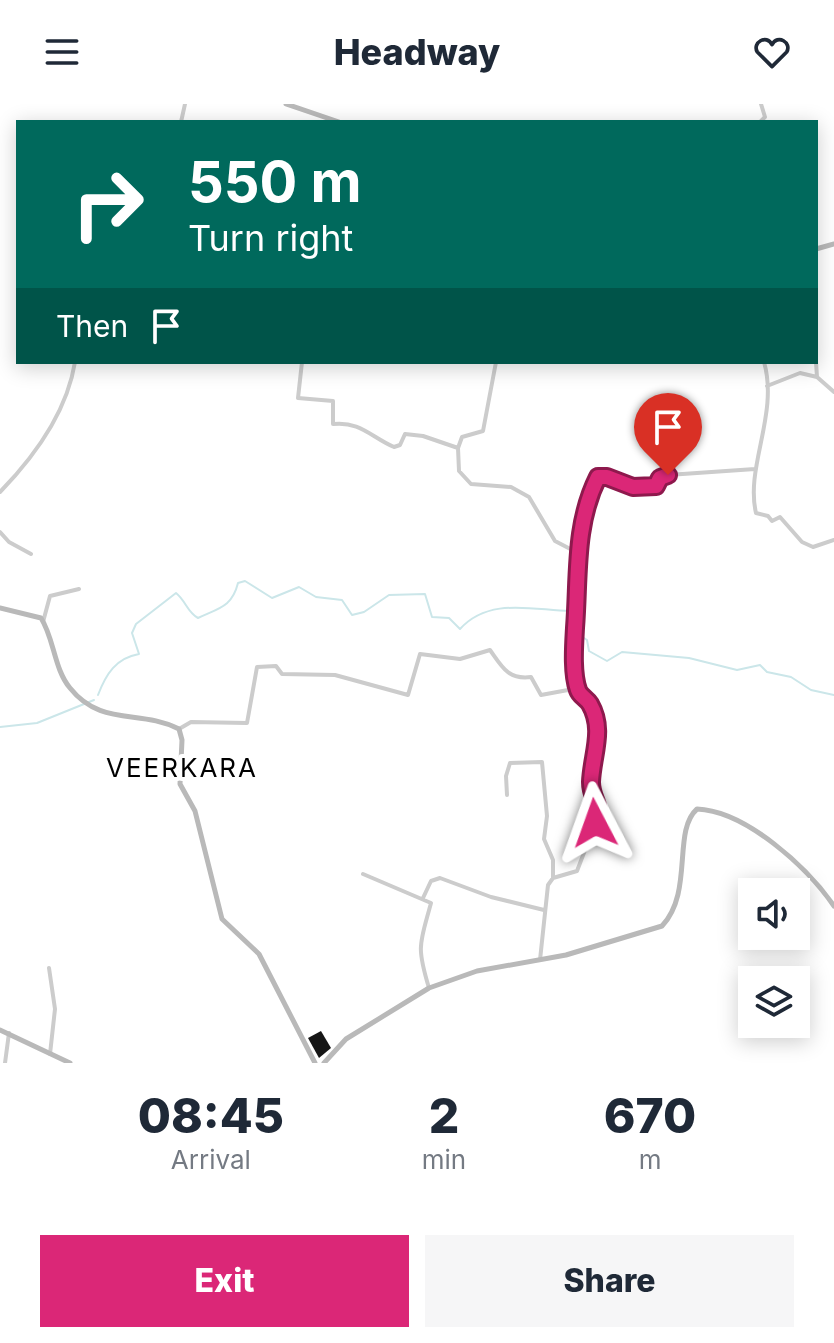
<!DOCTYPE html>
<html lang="en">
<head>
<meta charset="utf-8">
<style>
	:root { --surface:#fff; --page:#f6f6f7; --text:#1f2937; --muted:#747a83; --accent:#db2777 }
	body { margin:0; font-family:Inter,sans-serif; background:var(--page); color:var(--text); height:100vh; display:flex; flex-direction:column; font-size:30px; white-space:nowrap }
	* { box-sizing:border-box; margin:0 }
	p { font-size:26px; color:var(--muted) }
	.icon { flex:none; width:44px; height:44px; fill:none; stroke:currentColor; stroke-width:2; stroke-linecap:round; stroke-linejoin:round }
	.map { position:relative; height:959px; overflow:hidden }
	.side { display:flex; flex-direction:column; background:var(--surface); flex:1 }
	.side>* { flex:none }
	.guide { position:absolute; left:16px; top:16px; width:802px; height:244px; border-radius:0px; box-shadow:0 4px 20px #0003; background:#00695c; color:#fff; overflow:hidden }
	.buttons { position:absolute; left:738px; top:774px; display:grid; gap:16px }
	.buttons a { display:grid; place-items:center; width:72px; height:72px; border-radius:0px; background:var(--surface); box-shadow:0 4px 20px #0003; font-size:40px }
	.pin { position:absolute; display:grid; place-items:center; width:68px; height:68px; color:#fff; margin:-82px -34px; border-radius:50% 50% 50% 0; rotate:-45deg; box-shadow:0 0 8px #0007 }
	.pin .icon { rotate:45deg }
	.me { position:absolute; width:88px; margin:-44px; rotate:356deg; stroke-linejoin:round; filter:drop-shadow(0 0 6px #0008) }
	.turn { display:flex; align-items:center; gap:28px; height:168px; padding:0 40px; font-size:36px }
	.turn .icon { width:104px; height:104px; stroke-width:2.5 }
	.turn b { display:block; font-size:56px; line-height:68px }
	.then { display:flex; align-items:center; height:76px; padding:0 40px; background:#0003; gap:16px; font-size:30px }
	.eta { display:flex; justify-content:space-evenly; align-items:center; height:136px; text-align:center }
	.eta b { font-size:48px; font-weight:800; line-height:56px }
	.primary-button { display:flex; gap:16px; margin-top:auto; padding:16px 40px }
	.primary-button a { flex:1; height:92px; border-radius:0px; background:var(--accent); color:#fff; font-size:32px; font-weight:800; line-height:92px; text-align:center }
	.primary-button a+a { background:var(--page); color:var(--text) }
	header { display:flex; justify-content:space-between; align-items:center; height:104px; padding:0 40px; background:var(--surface); font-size:36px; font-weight:800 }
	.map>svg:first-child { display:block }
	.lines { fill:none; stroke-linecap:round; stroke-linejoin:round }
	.stream { stroke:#cbe6e9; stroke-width:2 }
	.building { fill:#161616 }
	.street { stroke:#ccc; stroke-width:4 }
	.secondary { stroke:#b9b9b9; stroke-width:5 }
	.route-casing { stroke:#8e194d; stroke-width:20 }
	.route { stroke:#db2777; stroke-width:14 }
	.labels { text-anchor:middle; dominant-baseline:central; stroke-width:8; stroke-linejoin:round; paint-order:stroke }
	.quarter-label { font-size:26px; letter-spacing:2px; fill:#000; stroke:#fff }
</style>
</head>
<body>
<header><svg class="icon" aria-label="menu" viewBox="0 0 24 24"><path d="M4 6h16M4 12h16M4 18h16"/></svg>Headway<svg class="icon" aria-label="heart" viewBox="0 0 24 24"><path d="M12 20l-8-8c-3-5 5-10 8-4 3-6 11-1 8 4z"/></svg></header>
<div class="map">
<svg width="834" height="959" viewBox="0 0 834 959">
	<rect width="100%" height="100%" fill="#fff"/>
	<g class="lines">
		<!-- stream -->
		<path class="stream" d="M 98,591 C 106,570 116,554 139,550 L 132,529 L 136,520 L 176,489 C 186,497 187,508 198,514 C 219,504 232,503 238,479 L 245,477 L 272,494 L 299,483 L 316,493 L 342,496 L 352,511 L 364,508 L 389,491 L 425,490 L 432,513 L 449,514 L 460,525 C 489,493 532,506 570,507 L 572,526 L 587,536 L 589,547 L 607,557 L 622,548 L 689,554 L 737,566 L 760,561 L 767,568 L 791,573 L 811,586 L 834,591
			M 0,623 L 37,619 L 94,596"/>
	</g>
	<!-- building -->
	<path class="building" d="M 321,927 L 331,944 L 319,954 L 308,934 Z"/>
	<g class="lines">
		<!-- street -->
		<path class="street" d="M 181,18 L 185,0
			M 760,18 L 765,13 L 761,0
			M 302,258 L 298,294 L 333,297 L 333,320 C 360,317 371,333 394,343 L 400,341 L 405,330 L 423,332 L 458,344 L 462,333 L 483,327 L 496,258
			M 764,258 C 779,310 745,363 756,409 L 768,412 L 772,417 L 780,413 L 802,438 L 813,443 L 834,436
			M 816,258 L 817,273
			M 767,282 L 800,269 L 817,273 L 834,288
			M 458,344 L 459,367 L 471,380 L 511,383 L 529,393 L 555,437 L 578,449 L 574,487 L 575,571 L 578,589 L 590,600 L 598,629 L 591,677 L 600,707 L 577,767 L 553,774 L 548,781 L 540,856
			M 0,388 C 34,353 67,308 75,258
			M 0,428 L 9,438 L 31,450
			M 578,449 L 589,390 L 598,373 L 607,373 L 633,383 L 656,382 L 660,374 L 668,371 L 755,365
			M 43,518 L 50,492 L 79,485
			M 179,625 L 191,618 L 247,619 L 257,563 L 276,562 L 282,570 L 335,571 L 408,591 L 420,550 L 460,555 L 490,546 C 502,563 508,576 531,573 L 541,591 L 568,586 L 578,589
			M 507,691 L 506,672 L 510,659 L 542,658 L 547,712 L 544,735 L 553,756 L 553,774
			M 363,770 L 431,799 C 420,840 416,841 429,884
			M 423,794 L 431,777 L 440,774 L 491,793 L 544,806
			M 49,864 L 55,905 L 50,950
			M 5,959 L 9,929"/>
		<!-- secondary -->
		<path class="secondary" d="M 286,0 L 339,18
			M 816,145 L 834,140
			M 0,504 L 41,514 C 54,534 54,565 70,584 C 101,623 140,605 179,625 L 182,636 L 180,680 L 195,707 L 222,815 L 259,850 L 315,959
			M 0,926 L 70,959
			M 324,959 L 346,935 L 429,884 L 477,867 L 566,851 L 662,822 C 694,788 672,727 697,705 C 746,707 807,763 834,802"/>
	</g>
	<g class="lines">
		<!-- route casing -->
		<g class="route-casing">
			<path id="route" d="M 595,719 C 603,699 591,697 591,678 C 592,651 605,626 590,600 C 586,594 580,592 578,586 C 572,569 574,542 575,524 C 579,473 574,421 598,373 L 607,373 L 633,383 L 656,382 L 660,374 L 668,371"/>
		</g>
		<!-- route -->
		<use href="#route" class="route"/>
	</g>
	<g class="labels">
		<!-- quarter labels -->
		<g class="quarter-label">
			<text x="182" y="663">VEERKARA</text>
		</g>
	</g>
</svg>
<div class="buttons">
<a><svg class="icon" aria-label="sound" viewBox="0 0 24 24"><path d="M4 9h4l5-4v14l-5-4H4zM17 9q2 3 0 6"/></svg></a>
<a><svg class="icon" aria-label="layers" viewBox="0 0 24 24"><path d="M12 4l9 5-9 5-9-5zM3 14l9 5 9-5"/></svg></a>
</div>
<div class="pin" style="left:668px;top:371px;background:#d93025"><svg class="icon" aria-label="arrive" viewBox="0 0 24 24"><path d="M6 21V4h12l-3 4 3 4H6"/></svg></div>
<svg class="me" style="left:595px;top:719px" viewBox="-20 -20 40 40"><path d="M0-17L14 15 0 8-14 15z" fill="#db2777" stroke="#fff" stroke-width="4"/></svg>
<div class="guide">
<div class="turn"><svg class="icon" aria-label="right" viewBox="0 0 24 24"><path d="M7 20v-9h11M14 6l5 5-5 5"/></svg><div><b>550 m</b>Turn right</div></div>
<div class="then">Then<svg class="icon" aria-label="arrive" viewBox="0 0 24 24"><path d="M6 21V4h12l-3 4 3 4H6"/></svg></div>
</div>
</div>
<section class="side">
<div class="eta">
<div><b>08:45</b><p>Arrival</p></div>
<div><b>2</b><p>min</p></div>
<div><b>670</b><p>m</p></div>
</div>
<div class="primary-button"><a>Exit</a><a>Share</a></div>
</section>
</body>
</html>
